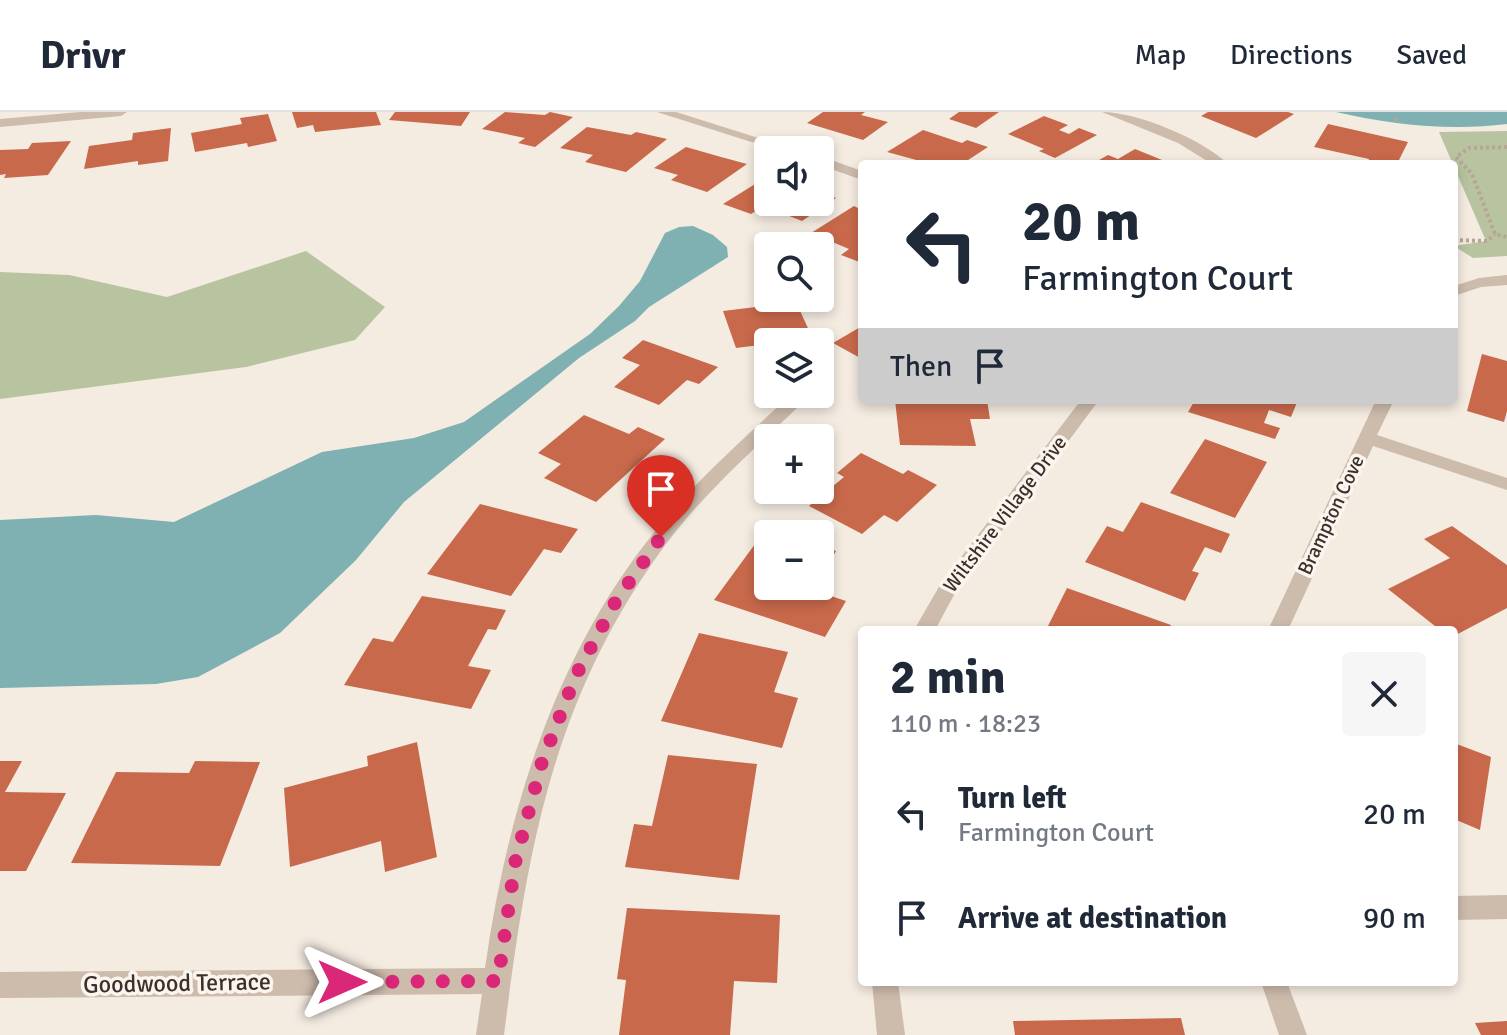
<!DOCTYPE html>
<html lang="en">
<head>
<meta charset="utf-8">
<style>
	:root { --surface:#fff; --page:#f6f6f7; --text:#1f2937; --muted:#747a83; --line:#e0e1e3 }
	body { margin:0; font-family:Signika,sans-serif; background:var(--page); color:var(--text); height:100vh; display:flex; flex-direction:column; font-size:30px; white-space:nowrap }
	* { box-sizing:border-box; margin:0 }
	p { font-size:26px; color:var(--muted) }
	.icon { flex:none; width:44px; height:44px; fill:none; stroke:currentColor; stroke-width:2; stroke-linecap:round; stroke-linejoin:round }
	.map { position:relative; flex:1; overflow:hidden }
	.sheet { position:absolute; left:858px; top:514px; width:600px; height:360px; display:flex; flex-direction:column; background:var(--surface); border-radius:8px; box-shadow:0 4px 12px #0003 }
	.sheet>* { flex:none }
	.guide { position:absolute; left:858px; top:48px; width:600px; height:244px; border-radius:8px; box-shadow:0 4px 12px #0003; background:#fff; color:var(--text); overflow:hidden }
	.tools { position:absolute; left:754px; top:24px; display:grid; gap:16px }
	.tools a { display:grid; place-items:center; width:80px; height:80px; border-radius:8px; background:var(--surface); box-shadow:0 4px 12px #0003; font-size:40px }
	.pin { position:absolute; display:grid; place-items:center; width:68px; height:68px; color:#fff; margin:-82px -34px; border-radius:50% 50% 50% 0; rotate:-45deg; box-shadow:0 0 8px #0007 }
	.pin .icon { rotate:45deg }
	.me { position:absolute; width:88px; margin:-44px; rotate:90deg; stroke-linejoin:round; filter:drop-shadow(0 0 6px #0008) }
	.turn { display:flex; align-items:center; gap:28px; height:168px; padding:0 32px; font-size:36px }
	.turn .icon { width:104px; height:104px; stroke-width:2.5 }
	.turn b { display:block; font-size:56px; line-height:68px }
	.then { display:flex; align-items:center; height:76px; padding:0 32px; background:#0003; gap:16px; font-size:30px }
	.round { display:grid; place-items:center; flex:none; width:84px; height:84px; border-radius:8px; background:var(--page) }
	.headline { display:flex; align-items:center; justify-content:space-between; height:136px; padding:0 32px }
	h1 { font-size:48px; font-weight:800; line-height:60px }
	ul { padding:0; list-style:none }
	li { display:flex; align-items:center; gap:24px; height:104px; padding:0 32px }
	li div { flex:1 }
	li b { display:block; font-size:30px }
	li em { font-style:normal }
	header { display:flex; align-items:center; gap:48px; box-sizing:border-box; height:112px; padding:0 40px; background:var(--surface); border-bottom:2px solid var(--line) }
	header strong { font-size:38px }
	nav { display:flex; gap:44px; margin-inline-start:auto; font-size:28px }
	.map>svg:first-child { display:block }
	.green { fill:#b8c4a0 }
	.water { fill:#7fb0b2 }
	.building { fill:#c8694b }
	.lines { fill:none; stroke-linecap:round; stroke-linejoin:round }
	.path { stroke:#b9a596; stroke-width:4; stroke-dasharray:3 3; stroke-linecap:butt }
	.minor { fill:#cdbbac; fill-rule:evenodd }
	.route { stroke:#db2777; stroke-width:14; stroke-dasharray:0 25.2 }
	.labels { text-anchor:middle; dominant-baseline:central; stroke-width:7; stroke-linejoin:round; paint-order:stroke }
	.street-label { font-size:20px; fill:#3b302b; stroke:#fbf5ee }
	.near-street-label { font-size:24px; fill:#3b302b; stroke:#fbf5ee }
</style>
</head>
<body>
<header>
<strong>Drivr</strong>
<nav><a>Map</a><a>Directions</a><a>Saved</a></nav>
</header>
<div class="map">
<svg width="1507" height="923" viewBox="0 0 1507 923">
	<rect width="100%" height="100%" fill="#f4ebe1"/>
	<!-- green -->
	<path class="green" d="M 1507,19 L 1507,144 L 1473,146 L 1454,134 L 1486,129 L 1439,20 Z
		M 306,139 L 385,195 L 355,228 L 246,255 L 0,287 L 0,160 L 69,163 L 167,185 Z"/>
	<!-- water -->
	<path class="water" d="M 1336,0 L 1507,0 L 1507,12 C 1450,19 1392,13 1336,0 Z
		M 693,114 L 713,123 L 727,135 L 728,145 L 649,195 L 635,209 L 579,246 L 404,390 L 356,448 L 280,521 L 198,565 L 156,572 L 0,576 L 0,408 L 96,403 L 174,410 L 322,340 L 414,326 L 464,310 L 590,222 L 619,194 L 640,169 L 665,121 L 679,115 Z"/>
	<!-- building -->
	<path class="building" d="M 292,0 L 376,0 L 381,13 L 315,20 L 313,13 L 297,16 Z
		M 395,0 L 470,0 L 461,14 L 389,8 Z
		M 505,0 L 545,3 L 550,0 L 573,5 L 535,35 L 518,31 L 525,26 L 482,17 Z
		M 823,0 L 865,0 L 861,3 L 888,10 L 863,28 L 807,11 Z
		M 959,0 L 999,0 L 976,16 L 949,7 Z
		M 1208,0 L 1288,0 L 1294,2 L 1256,26 L 1201,4 Z
		M 268,2 L 277,29 L 248,35 L 247,31 L 195,40 L 191,21 L 242,12 L 240,6 Z
		M 1044,4 L 1068,13 L 1059,18 L 1069,22 L 1079,16 L 1097,23 L 1055,46 L 1039,39 L 1044,37 L 1008,22 Z
		M 1328,12 L 1408,30 L 1397,52 L 1375,52 L 1368,50 L 1369,47 L 1314,35 Z
		M 587,15 L 631,23 L 636,20 L 667,27 L 626,60 L 585,50 L 593,43 L 560,36 Z
		M 171,16 L 168,49 L 138,53 L 138,49 L 84,57 L 89,34 L 132,28 L 133,21 Z
		M 923,18 L 962,31 L 967,28 L 988,35 L 962,52 L 931,52 L 887,40 Z
		M 71,29 L 48,63 L 4,66 L 6,62 L 0,63 L 0,38 L 28,37 L 32,31 Z
		M 686,35 L 721,45 L 747,52 L 707,80 L 671,68 L 678,63 L 654,56 Z
		M 1135,37 L 1162,48 L 1155,52 L 1092,52 L 1108,43 L 1118,47 Z
		M 768,64 L 768,90 L 820,90 L 820,80 L 836,86 L 802,109 L 764,94 L 751,102 L 723,92 Z
		M 854,94 L 862,98 L 862,151 L 841,143 L 849,137 L 811,121 Z
		M 796,190 L 813,227 L 768,230 L 768,232 L 736,236 L 723,199 Z
		M 862,214 L 862,247 L 833,231 Z
		M 643,228 L 718,255 L 699,272 L 687,268 L 659,293 L 614,275 L 640,253 L 622,246 Z
		M 1482,242 L 1507,249 L 1507,299 L 1504,310 L 1467,299 Z
		M 895,288 L 987,288 L 990,307 L 970,307 L 976,334 L 900,333 Z
		M 1195,288 L 1298,288 L 1291,305 L 1269,298 L 1264,311 L 1280,316 L 1275,327 L 1188,300 Z
		M 584,303 L 629,322 L 638,315 L 665,327 L 596,390 L 544,366 L 561,352 L 538,341 Z
		M 1205,327 L 1267,350 L 1235,406 L 1170,381 Z
		M 861,341 L 903,362 L 908,358 L 937,373 L 897,410 L 884,403 L 862,422 L 809,394 L 844,365 L 837,361 Z
		M 1141,390 L 1230,422 L 1221,441 L 1205,435 L 1192,459 L 1199,461 L 1185,489 L 1085,450 L 1107,414 L 1123,420 Z
		M 480,392 L 578,417 L 561,441 L 544,437 L 511,484 L 427,462 Z
		M 1452,414 L 1507,453 L 1507,496 L 1454,524 L 1454,518 L 1440,518 L 1388,477 L 1450,446 L 1424,427 Z
		M 766,417 L 779,421 L 768,422 L 768,474 L 816,474 L 813,478 L 846,489 L 825,525 L 714,488 Z
		M 820,434 L 836,439 L 820,467 Z
		M 1067,476 L 1171,513 L 1169,518 L 1046,518 Z
		M 422,484 L 506,498 L 496,518 L 488,517 L 468,554 L 491,558 L 471,597 L 344,573 L 373,526 L 393,530 Z
		M 699,521 L 788,540 L 774,580 L 798,586 L 782,636 L 661,609 Z
		M 417,630 L 437,745 L 385,760 L 381,729 L 290,755 L 284,676 L 368,654 L 367,644 Z
		M 1454,631 L 1491,645 L 1480,718 L 1454,707 Z
		M 668,643 L 757,652 L 739,768 L 625,755 L 634,712 L 652,714 Z
		M 0,649 L 22,649 L 5,680 L 66,681 L 26,759 L 0,759 Z
		M 195,649 L 260,650 L 220,754 L 71,751 L 116,660 L 189,661 Z
		M 627,796 L 780,803 L 777,871 L 734,869 L 730,923 L 619,923 L 626,868 L 617,867 Z
		M 1181,906 L 1185,923 L 1015,923 L 1013,909 Z
		M 1507,909 L 1507,923 L 1481,923 L 1475,911 Z"/>
	<g class="lines">
		<!-- path -->
		<path class="path" d="M 1396,6 L 1398,11
			M 1507,35 L 1469,36 L 1456,45 L 1472,62 L 1495,122 L 1507,125
			M 1454,128 L 1487,129 L 1495,122"/>
		<!-- minor -->
		<path class="minor" d="M 80,0 L 127,0 L 121,4 L 0,15 L 0,7 Z
			M 657,0 L 676,0 L 797,38 L 777,38 Z
			M 1102,0 C 1137,0 1202,27 1228,52 L 1212,52 L 1178,31 Z
			M 820,44 L 862,59 L 862,68 L 820,53 Z
			M 1507,163 L 1507,173 L 1481,175 L 1454,184 L 1454,174 L 1479,166 Z
			M 791,287 L 800,292 L 797,296 C 752,339 704,381 666,432 C 552,586 527,739 504,923 L 476,923 L 482,882 L 0,886 L 0,860 L 485,856 C 507,700 555,542 656,418 C 694,371 740,330 785,288 Z
			M 1081,288 L 1099,288 L 954,483 L 935,518 L 914,518 L 940,473 Z
			M 1376,288 L 1394,288 L 1377,323 L 1507,366 L 1507,378 L 1373,334 L 1288,518 L 1268,518 Z
			M 1507,783 L 1507,807 L 1454,808 L 1454,784 Z
			M 872,870 L 898,870 L 905,923 L 877,923 Z
			M 1261,870 L 1287,870 L 1307,923 L 1279,923 Z"/>
	</g>
	<g class="lines">
		<!-- route -->
		<path class="route" d="M 342,870 L 498,869 L 515,751 L 542,650 L 576,563 L 616,489 L 661,425"/>
	</g>
	<g class="labels">
		<!-- street labels -->
		<g class="street-label">
			<text transform="translate(1005 402) rotate(-53)">Wiltshire Village Drive</text>
			<text transform="translate(1331 403) rotate(-65)">Brampton Cove</text>
		</g>
		<!-- near-street labels -->
		<g class="near-street-label">
			<text transform="translate(177 871) rotate(-1)">Goodwood Terrace</text>
		</g>
	</g>
</svg>
<div class="tools">
<a><svg class="icon" aria-label="sound" viewBox="0 0 24 24"><path d="M4 9h4l5-4v14l-5-4H4zM17 9q2 3 0 6"/></svg></a>
<a><svg class="icon" aria-label="search" viewBox="0 0 24 24"><circle cx="10" cy="10" r="6"/><path d="M15 15l6 6"/></svg></a>
<a><svg class="icon" aria-label="layers" viewBox="0 0 24 24"><path d="M12 4l9 5-9 5-9-5zM3 14l9 5 9-5"/></svg></a>
<a>+</a>
<a>−</a>
</div>
<div class="pin" style="left:661px;top:425px;background:#d93025"><svg class="icon" aria-label="arrive" viewBox="0 0 24 24"><path d="M6 21V4h12l-3 4 3 4H6"/></svg></div>
<svg class="me" style="left:342px;top:870px" viewBox="-20 -20 40 40"><path d="M0-17L14 15 0 8-14 15z" fill="#db2777" stroke="#fff" stroke-width="4"/></svg>
<div class="guide">
<div class="turn"><svg class="icon" aria-label="left" viewBox="0 0 24 24"><path d="M17 20v-9H6M10 6l-5 5 5 5"/></svg><div><b>20 m</b>Farmington Court</div></div>
<div class="then">Then<svg class="icon" aria-label="arrive" viewBox="0 0 24 24"><path d="M6 21V4h12l-3 4 3 4H6"/></svg></div>
</div>
<section class="sheet">
<div class="headline"><div><h1>2 min</h1><p>110 m · 18:23</p></div><a class="round"><svg class="icon" aria-label="close" viewBox="0 0 24 24"><path d="M6 6l12 12M18 6L6 18"/></svg></a></div>
<ul>
<li><svg class="icon" aria-label="left" viewBox="0 0 24 24"><path d="M17 20v-9H6M10 6l-5 5 5 5"/></svg><div><b>Turn left</b><p>Farmington Court</p></div><em>20 m</em></li>
<li><svg class="icon" aria-label="arrive" viewBox="0 0 24 24"><path d="M6 21V4h12l-3 4 3 4H6"/></svg><div><b>Arrive at destination</b></div><em>90 m</em></li>
</ul>
</section>
</div>
</body>
</html>
